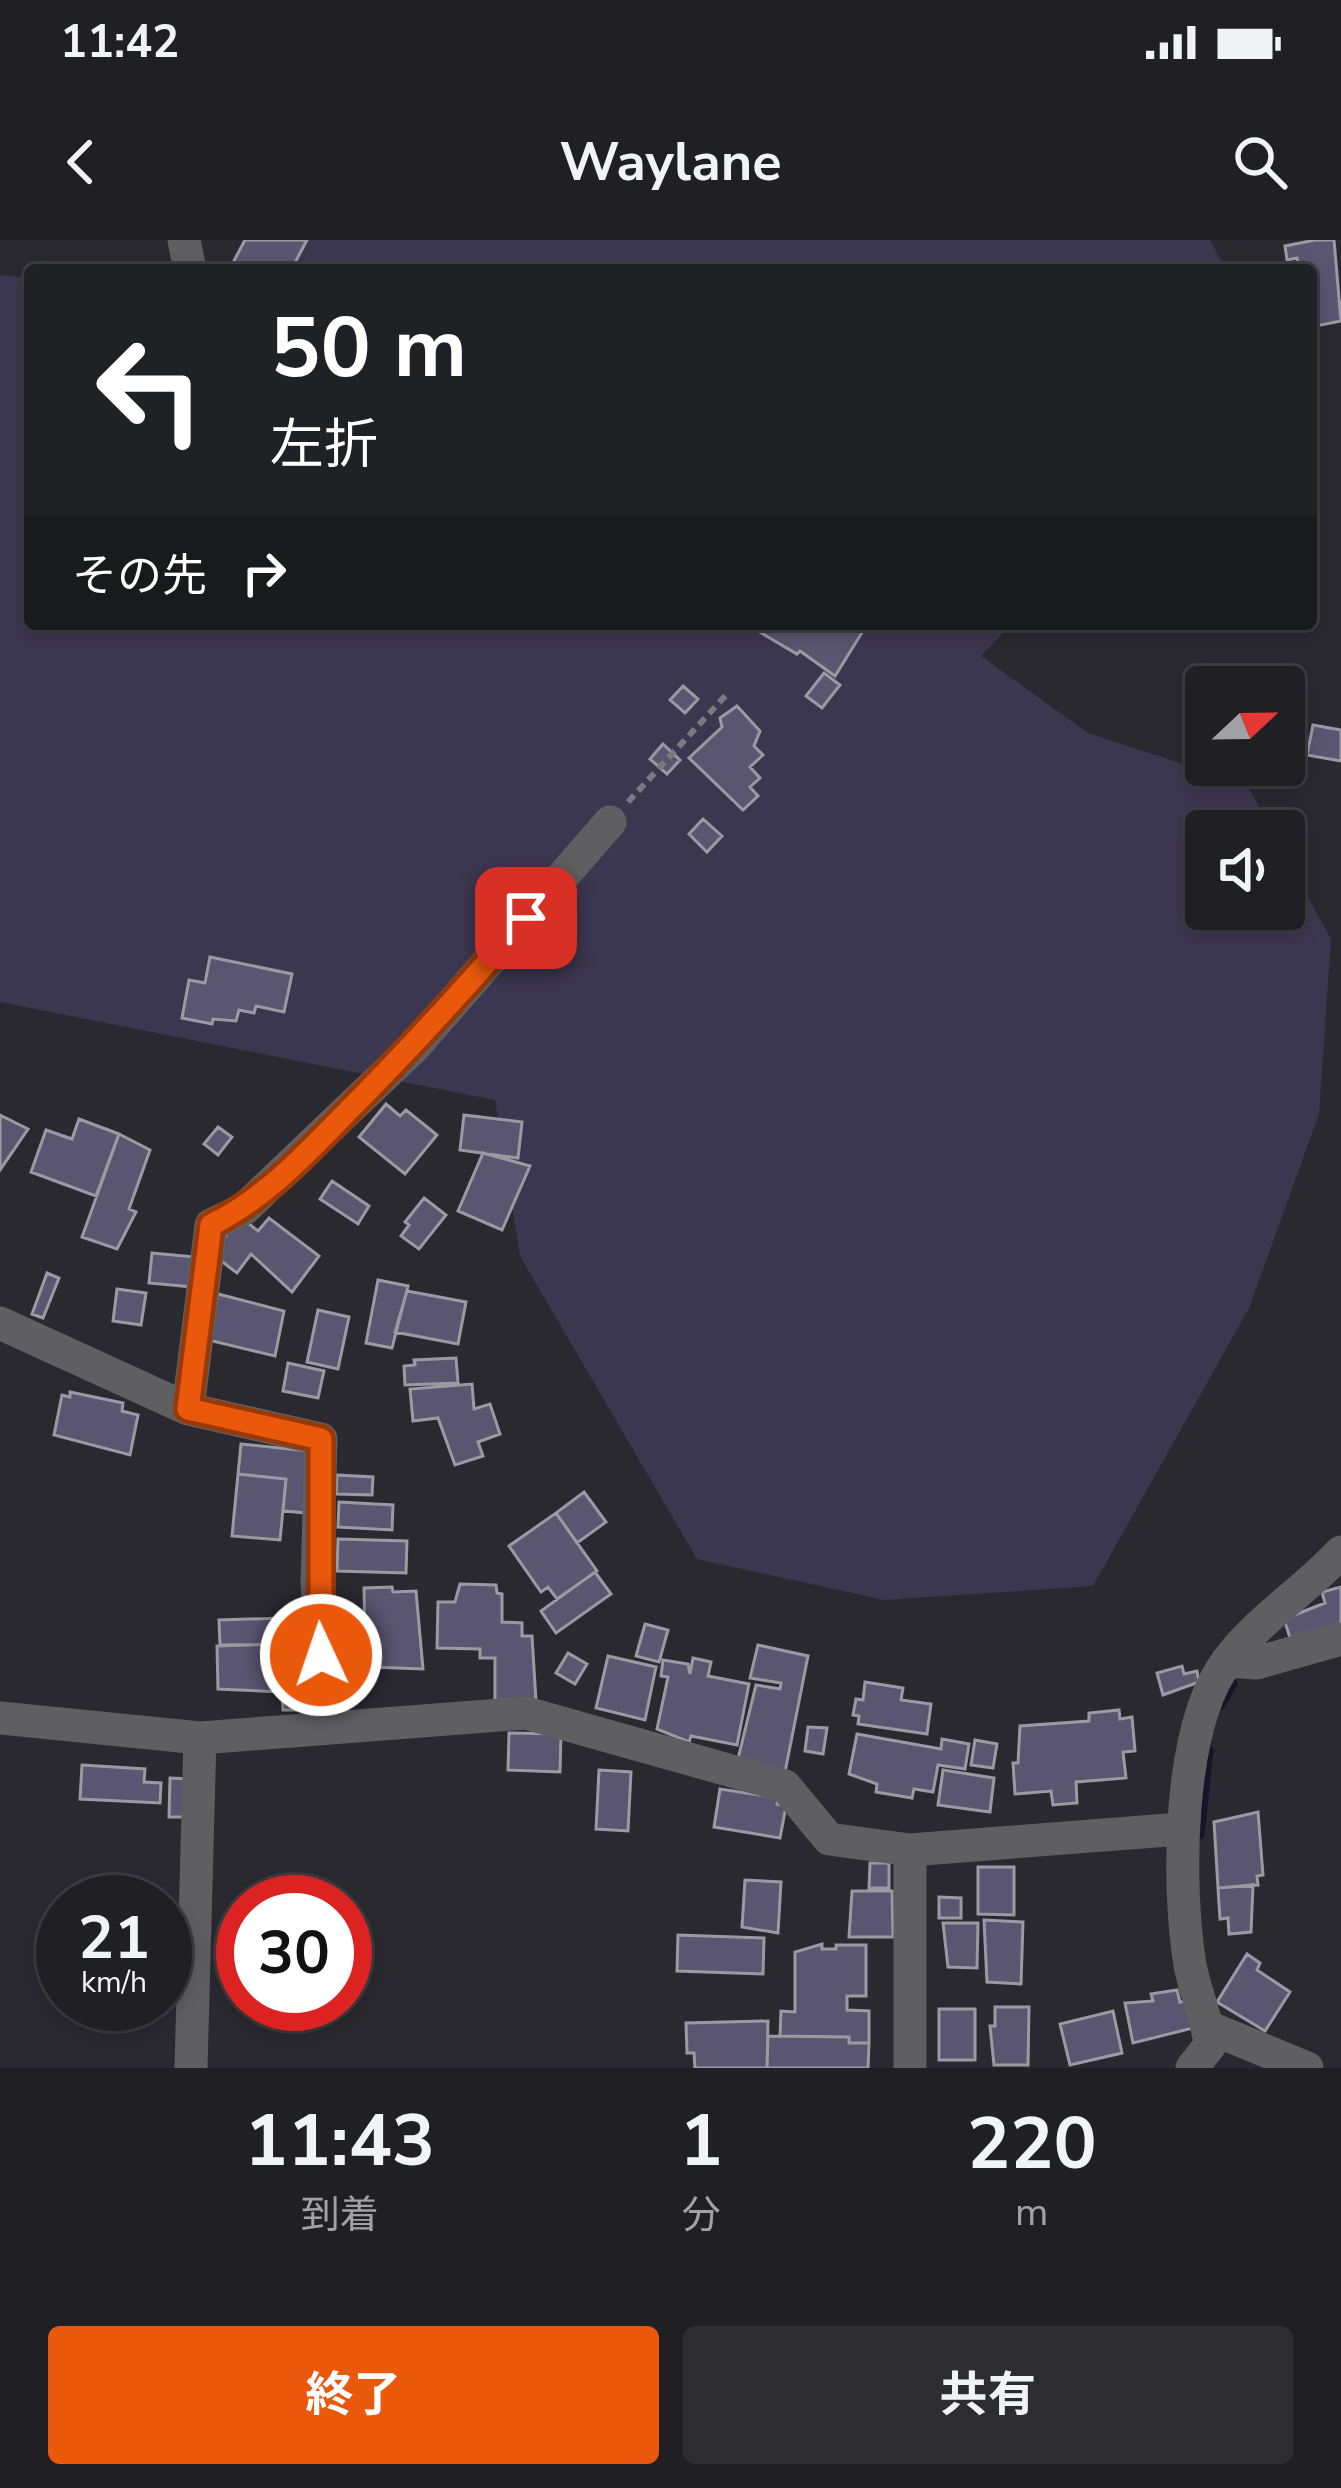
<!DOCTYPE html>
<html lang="ja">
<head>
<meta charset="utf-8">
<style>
	:root { --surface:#201f24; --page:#2d2c31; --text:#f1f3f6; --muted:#a2a2a6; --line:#3d3d41; --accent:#ea580c }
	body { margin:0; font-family:"Nunito Sans","Noto Sans JP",sans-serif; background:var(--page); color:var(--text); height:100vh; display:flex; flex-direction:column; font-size:45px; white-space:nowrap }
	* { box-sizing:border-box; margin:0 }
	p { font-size:39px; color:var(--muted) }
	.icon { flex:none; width:66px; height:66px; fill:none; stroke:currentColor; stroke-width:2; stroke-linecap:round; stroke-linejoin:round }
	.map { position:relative; height:1828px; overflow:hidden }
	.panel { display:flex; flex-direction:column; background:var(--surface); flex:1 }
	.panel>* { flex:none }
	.hud { position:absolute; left:24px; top:24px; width:1293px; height:366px; border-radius:12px; box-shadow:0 6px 18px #0003,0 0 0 3px var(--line); background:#202124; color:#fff; overflow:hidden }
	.needle { width:78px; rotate:68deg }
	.buttons { position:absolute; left:1185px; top:426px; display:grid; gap:24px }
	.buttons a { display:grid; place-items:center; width:120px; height:120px; border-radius:12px; background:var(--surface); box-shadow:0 6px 18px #0003,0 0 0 3px var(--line); font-size:60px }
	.speed { position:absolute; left:36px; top:1635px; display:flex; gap:24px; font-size:60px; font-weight:700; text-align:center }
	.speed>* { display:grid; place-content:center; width:156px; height:156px; border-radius:50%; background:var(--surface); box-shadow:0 6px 18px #0003,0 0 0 3px var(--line); line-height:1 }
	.speed small { font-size:30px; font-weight:400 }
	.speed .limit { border:18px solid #d22; background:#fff; color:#111 }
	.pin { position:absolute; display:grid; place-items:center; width:102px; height:102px; color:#fff; margin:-51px; border-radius:24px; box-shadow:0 6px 18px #0006 }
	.me { position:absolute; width:132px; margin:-66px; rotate:357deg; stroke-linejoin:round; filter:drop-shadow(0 0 9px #0008) }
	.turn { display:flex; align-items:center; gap:42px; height:252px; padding:0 48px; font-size:54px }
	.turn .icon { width:156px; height:156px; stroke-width:2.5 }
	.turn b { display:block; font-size:84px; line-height:102px }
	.then { display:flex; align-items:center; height:114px; padding:0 48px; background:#0003; gap:24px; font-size:45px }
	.eta { display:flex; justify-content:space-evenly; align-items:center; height:204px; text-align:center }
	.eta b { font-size:72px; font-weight:700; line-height:84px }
	.button { display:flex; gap:24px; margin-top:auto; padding:24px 48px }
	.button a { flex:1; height:138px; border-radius:12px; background:var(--accent); color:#fff; font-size:48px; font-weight:700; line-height:138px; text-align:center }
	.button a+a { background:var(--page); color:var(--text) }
	.status { display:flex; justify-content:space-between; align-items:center; height:84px; padding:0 60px; background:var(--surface); direction:ltr }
	.status svg { height:33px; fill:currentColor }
	header { display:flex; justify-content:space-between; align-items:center; height:156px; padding:0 48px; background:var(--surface); font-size:54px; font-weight:700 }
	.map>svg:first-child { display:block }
	.green { fill:#3c3750 }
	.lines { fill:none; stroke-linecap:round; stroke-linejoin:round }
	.stream { stroke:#181329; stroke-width:9 }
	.building { fill:#5a5570; stroke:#9b9aa2; stroke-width:3 }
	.path { stroke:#79797f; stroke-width:6; stroke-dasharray:9 6; stroke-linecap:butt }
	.street { stroke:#5f5f62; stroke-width:33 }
	.route-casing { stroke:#983908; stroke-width:30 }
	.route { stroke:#ea580c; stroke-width:21 }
</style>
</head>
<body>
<div class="status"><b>11:42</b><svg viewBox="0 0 49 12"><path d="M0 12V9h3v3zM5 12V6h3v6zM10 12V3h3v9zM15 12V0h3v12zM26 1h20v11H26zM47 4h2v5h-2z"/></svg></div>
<header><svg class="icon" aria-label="back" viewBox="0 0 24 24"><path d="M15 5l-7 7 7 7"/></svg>Waylane<svg class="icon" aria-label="search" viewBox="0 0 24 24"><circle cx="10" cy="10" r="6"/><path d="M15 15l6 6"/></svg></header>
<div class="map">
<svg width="1341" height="1828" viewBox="0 0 1341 1828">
	<rect width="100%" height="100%" fill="#2a2930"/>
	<!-- green -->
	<path class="green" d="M 260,0 L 1210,0 L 1226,30 L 224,30 Z
		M 0,35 L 30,38 L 30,384 L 1012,384 L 981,416 L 1088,493 L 1247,545 L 1272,591 L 1206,591 L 1206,669 L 1284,669 L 1284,613 L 1331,699 L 1319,874 L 1249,1068 L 1093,1346 L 884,1360 L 697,1319 L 520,1016 L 495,860 L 0,762 Z"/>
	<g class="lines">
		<!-- stream -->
		<path class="stream" d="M 1221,1465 L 1233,1444
			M 1200,1595 L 1209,1510"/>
	</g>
	<!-- building -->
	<path class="building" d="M 245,0 L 307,0 L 291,30 L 229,30 Z
		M 1315,0 L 1334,0 L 1341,81 L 1311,87 L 1311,30 L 1299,30 L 1297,18 L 1287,20 L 1285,6 Z
		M 746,384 L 853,384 L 863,391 L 835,436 L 800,411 L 797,414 Z
		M 824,433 L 840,445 L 822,468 L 806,456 Z
		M 683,446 L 698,459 L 685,473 L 670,460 Z
		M 737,466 L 760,491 L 754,506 L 763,515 L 750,527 L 760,538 L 750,547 L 758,556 L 743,570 L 689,518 L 722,487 L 720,478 Z
		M 1313,485 L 1341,490 L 1341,521 L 1307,515 Z
		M 663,504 L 680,520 L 667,534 L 650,519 Z
		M 703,579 L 722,596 L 707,612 L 689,594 Z
		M 210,717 L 292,734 L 284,772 L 256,766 L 254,773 L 239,770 L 236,781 L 213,779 L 212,784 L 182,778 L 189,740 L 205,743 Z
		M 386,864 L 400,876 L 406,870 L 437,895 L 405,934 L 359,897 Z
		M 0,875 L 28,889 L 0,930 Z
		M 464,875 L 522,882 L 518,918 L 460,910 Z
		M 79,879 L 119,894 L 96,956 L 31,932 L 46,890 L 72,899 Z
		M 218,887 L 232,897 L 218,915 L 204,904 Z
		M 119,894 L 150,910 L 129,969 L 136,972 L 117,1009 L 82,997 Z
		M 483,913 L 530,926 L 502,990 L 458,971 Z
		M 332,941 L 369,966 L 358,984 L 320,959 Z
		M 424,958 L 446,975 L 419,1009 L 401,996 L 409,985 L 405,982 Z
		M 240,977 L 258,991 L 269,978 L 319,1016 L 292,1052 L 251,1014 L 237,1033 L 212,1014 Z
		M 152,1013 L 195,1017 L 193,1047 L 149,1043 Z
		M 47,1033 L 59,1038 L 43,1078 L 32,1074 Z
		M 378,1040 L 408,1046 L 392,1108 L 366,1103 Z
		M 117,1049 L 146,1053 L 141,1085 L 113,1081 Z
		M 407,1051 L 466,1062 L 458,1104 L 395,1092 Z
		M 218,1054 L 284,1071 L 275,1116 L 208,1100 Z
		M 318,1070 L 349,1077 L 338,1129 L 307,1122 Z
		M 456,1118 L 458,1143 L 405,1145 L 404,1126 L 415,1125 L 414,1120 Z
		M 288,1123 L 324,1131 L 318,1158 L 283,1151 Z
		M 472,1144 L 474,1169 L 490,1164 L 500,1194 L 478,1202 L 483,1216 L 455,1225 L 438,1178 L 413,1181 L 410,1149 Z
		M 70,1152 L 123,1163 L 122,1171 L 138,1175 L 130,1215 L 54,1195 L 62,1155 L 70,1157 Z
		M 241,1204 L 308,1211 L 307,1273 L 283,1271 L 286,1239 L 238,1234 Z
		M 238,1234 L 286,1239 L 280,1300 L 232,1296 Z
		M 337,1235 L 373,1237 L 372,1255 L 336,1254 Z
		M 584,1252 L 606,1282 L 577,1303 L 556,1273 Z
		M 339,1262 L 393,1265 L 392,1290 L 338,1287 Z
		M 556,1273 L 597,1331 L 557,1359 L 548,1347 L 541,1352 L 509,1306 Z
		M 338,1299 L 407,1301 L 406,1333 L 337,1331 Z
		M 595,1332 L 611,1354 L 556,1393 L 541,1371 Z
		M 460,1344 L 496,1345 L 497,1353 L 502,1354 L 502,1382 L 522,1383 L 522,1396 L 532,1396 L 536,1461 L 495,1460 L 495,1418 L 480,1418 L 480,1409 L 437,1408 L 438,1362 L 455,1362 Z
		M 392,1347 L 393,1352 L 416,1351 L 423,1429 L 370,1427 L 369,1416 L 358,1415 L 358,1402 L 365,1401 L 364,1348 Z
		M 1341,1347 L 1341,1384 L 1290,1398 L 1284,1379 L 1325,1363 L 1322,1352 Z
		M 284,1378 L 284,1386 L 304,1385 L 308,1470 L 283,1470 L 280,1404 L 220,1405 L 219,1380 Z
		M 645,1384 L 668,1390 L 659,1422 L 636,1416 Z
		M 280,1404 L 282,1452 L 218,1449 L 217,1406 Z
		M 758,1405 L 808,1416 L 785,1532 L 737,1523 L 756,1445 L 780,1449 L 781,1443 L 750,1438 Z
		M 568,1413 L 587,1424 L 575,1444 L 556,1433 Z
		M 608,1416 L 656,1427 L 645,1480 L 596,1468 Z
		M 693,1418 L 711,1422 L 708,1436 L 749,1444 L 737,1505 L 691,1496 L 689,1502 L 657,1489 L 668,1437 L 661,1436 L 663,1420 L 688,1424 L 690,1434 Z
		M 1182,1426 L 1184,1434 L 1197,1431 L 1199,1442 L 1163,1455 L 1157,1433 Z
		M 865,1442 L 903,1448 L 901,1460 L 931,1464 L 927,1494 L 858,1484 L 859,1476 L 853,1475 L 856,1459 L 863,1460 Z
		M 1119,1470 L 1120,1479 L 1132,1477 L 1135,1511 L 1123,1512 L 1126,1538 L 1076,1542 L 1077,1563 L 1053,1565 L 1051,1551 L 1015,1554 L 1013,1523 L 1018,1523 L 1020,1486 L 1089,1481 L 1089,1473 Z
		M 808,1487 L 827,1488 L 823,1514 L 805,1511 Z
		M 509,1493 L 561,1494 L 560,1532 L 508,1530 Z
		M 857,1494 L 941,1509 L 942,1499 L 969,1504 L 965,1529 L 938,1525 L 933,1552 L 914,1549 L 912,1558 L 876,1552 L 877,1544 L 849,1534 Z
		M 975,1500 L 997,1504 L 993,1528 L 971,1525 Z
		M 82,1525 L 145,1529 L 144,1542 L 161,1543 L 160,1563 L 80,1559 Z
		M 599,1530 L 631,1532 L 628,1591 L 596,1589 Z
		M 943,1530 L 994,1538 L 990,1572 L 938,1565 Z
		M 170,1538 L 189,1539 L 188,1577 L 169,1577 Z
		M 720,1549 L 778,1558 L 777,1564 L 786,1566 L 780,1598 L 714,1587 Z
		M 1258,1572 L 1263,1635 L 1257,1636 L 1258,1645 L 1218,1648 L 1214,1582 Z
		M 870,1623 L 889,1623 L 889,1648 L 869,1648 Z
		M 978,1627 L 1014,1627 L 1014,1675 L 978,1674 Z
		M 745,1640 L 781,1642 L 778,1693 L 742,1687 Z
		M 1253,1645 L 1251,1692 L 1229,1694 L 1228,1678 L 1220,1679 L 1218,1648 Z
		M 852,1651 L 892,1651 L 893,1697 L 849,1697 Z
		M 939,1657 L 961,1658 L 961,1678 L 939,1678 Z
		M 984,1680 L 1023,1682 L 1021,1744 L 987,1742 Z
		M 943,1683 L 978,1683 L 977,1728 L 948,1727 Z
		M 678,1695 L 764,1698 L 763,1734 L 677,1731 Z
		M 822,1704 L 822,1709 L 836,1709 L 836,1705 L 866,1705 L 866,1756 L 847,1756 L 847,1770 L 869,1771 L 869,1803 L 849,1803 L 849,1797 L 780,1796 L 781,1771 L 795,1772 L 795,1712 Z
		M 1247,1714 L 1260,1723 L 1257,1730 L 1290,1752 L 1265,1791 L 1217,1762 Z
		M 1177,1750 L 1180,1762 L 1188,1761 L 1193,1788 L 1133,1803 L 1125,1763 L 1153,1761 L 1151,1754 Z
		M 995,1767 L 1029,1767 L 1028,1825 L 994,1825 L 990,1786 L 995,1786 Z
		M 939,1769 L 975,1769 L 975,1820 L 939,1820 Z
		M 1113,1771 L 1122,1813 L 1070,1825 L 1060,1784 Z
		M 768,1781 L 767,1828 L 695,1828 L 694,1813 L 687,1813 L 686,1783 Z
		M 768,1796 L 849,1797 L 849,1803 L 869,1803 L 868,1828 L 767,1828 Z"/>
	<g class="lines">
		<!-- path -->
		<path class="path" d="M 628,562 L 727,454"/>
		<!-- street -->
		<path class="street" d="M 184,0 L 190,30
			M 0,1083 L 188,1169
			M 1227,1421 L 1256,1423 L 1341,1399
			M 0,1478 L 200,1498 L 526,1473 L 785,1546 L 829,1599 L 910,1610 L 1181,1589
			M 325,1487 L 317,1343 L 321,1199 L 188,1169 L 211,985 L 244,969 L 415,806 L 610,582
			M 1208,1787 L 1307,1828
			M 191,1828 L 200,1498
			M 910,1828 L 910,1610
			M 1192,1828 L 1210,1805 C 1207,1777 1195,1752 1190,1725 C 1177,1645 1177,1486 1228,1420 C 1260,1378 1306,1350 1341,1312"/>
	</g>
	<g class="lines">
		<!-- route casing -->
		<g class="route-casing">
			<path id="route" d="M 321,1415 L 321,1199 L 188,1169 L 211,985 C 264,959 304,916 345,874 C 408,811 467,746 526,678"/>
		</g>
		<!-- route -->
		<use href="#route" class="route"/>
	</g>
</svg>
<div class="buttons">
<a><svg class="needle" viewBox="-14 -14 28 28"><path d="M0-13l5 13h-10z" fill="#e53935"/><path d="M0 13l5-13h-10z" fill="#a2a2a6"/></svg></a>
<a><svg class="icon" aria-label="sound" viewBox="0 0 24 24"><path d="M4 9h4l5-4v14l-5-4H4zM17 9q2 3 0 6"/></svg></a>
</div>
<div class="speed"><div>21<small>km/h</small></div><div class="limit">30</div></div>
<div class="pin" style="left:526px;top:678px;background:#d93025"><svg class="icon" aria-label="arrive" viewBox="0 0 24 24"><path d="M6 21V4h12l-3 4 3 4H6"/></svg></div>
<svg class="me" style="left:321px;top:1415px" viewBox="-20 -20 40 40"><circle r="17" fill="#ea580c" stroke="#fff" stroke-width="3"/><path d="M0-11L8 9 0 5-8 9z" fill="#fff"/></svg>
<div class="hud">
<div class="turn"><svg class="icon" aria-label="left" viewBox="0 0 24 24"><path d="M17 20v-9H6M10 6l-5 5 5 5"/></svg><div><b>50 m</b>左折</div></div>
<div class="then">その先<svg class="icon" aria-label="right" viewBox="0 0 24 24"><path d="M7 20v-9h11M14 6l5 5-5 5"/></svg></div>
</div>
</div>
<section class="panel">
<div class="eta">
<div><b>11:43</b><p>到着</p></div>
<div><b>1</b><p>分</p></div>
<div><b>220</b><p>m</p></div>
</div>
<div class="button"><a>終了</a><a>共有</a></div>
</section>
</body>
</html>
